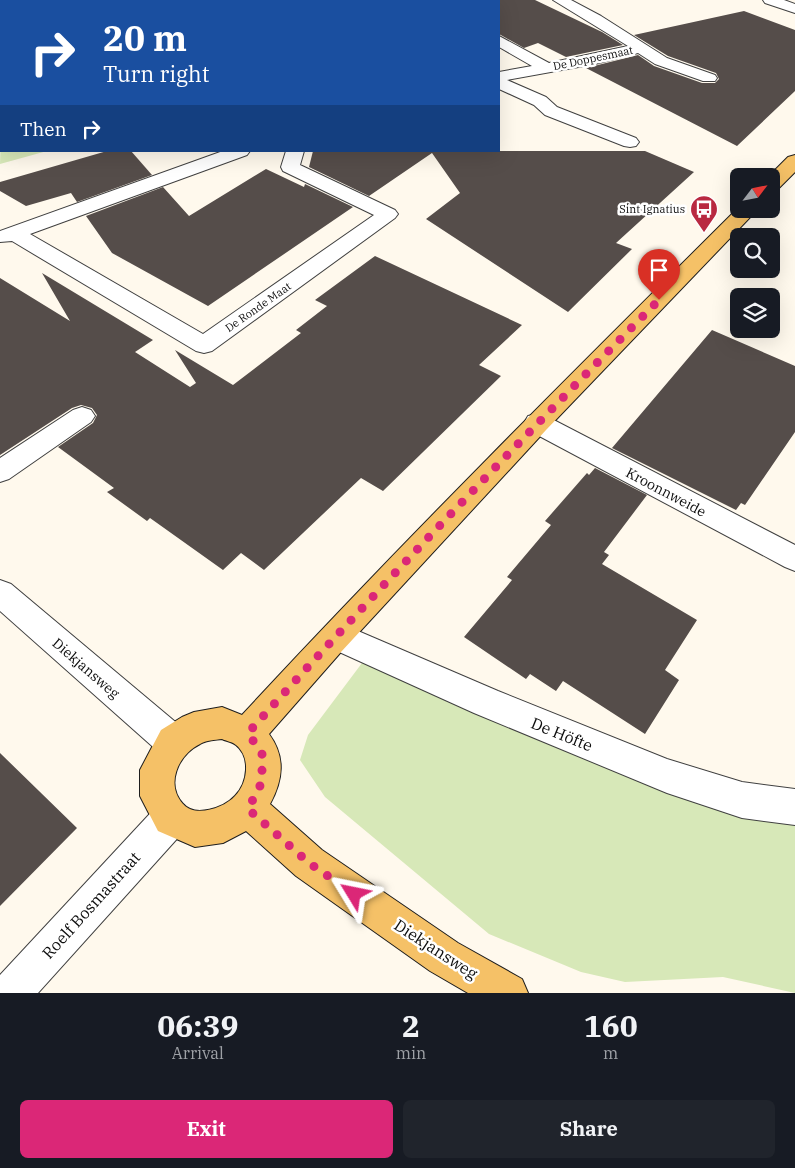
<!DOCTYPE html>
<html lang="en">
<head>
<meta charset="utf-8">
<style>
	:root { --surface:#171b24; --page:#20242c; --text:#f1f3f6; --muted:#9ea1a6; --accent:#db2777 }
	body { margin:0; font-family:"IBM Plex Serif",serif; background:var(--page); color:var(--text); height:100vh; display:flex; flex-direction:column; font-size:19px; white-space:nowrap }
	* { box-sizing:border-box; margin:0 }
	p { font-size:16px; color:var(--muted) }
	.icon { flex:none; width:28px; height:28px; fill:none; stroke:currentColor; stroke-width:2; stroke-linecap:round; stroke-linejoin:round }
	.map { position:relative; height:993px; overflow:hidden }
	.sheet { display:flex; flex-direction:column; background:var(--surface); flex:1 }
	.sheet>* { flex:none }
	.banner { position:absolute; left:0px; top:0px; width:500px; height:152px; box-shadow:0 5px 20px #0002; background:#1a4fa0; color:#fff; overflow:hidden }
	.needle { width:32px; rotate:58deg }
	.controls { position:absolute; left:730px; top:168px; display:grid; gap:10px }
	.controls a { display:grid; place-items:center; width:50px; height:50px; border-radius:8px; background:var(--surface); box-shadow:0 5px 20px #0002; font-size:25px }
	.pin { position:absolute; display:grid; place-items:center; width:42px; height:42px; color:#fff; margin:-51px -21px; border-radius:50% 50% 50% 0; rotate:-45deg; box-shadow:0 0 5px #0007 }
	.pin .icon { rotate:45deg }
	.me { position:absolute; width:55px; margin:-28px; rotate:305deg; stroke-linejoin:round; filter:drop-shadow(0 0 4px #0008) }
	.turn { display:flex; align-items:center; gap:18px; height:105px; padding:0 20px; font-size:22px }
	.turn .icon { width:65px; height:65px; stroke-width:2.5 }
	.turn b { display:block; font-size:35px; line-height:42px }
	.then { display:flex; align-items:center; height:48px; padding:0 20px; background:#0003; gap:10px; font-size:19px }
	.eta { display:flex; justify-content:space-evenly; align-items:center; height:85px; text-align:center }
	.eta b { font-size:30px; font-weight:800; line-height:35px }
	.cta { display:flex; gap:10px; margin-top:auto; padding:10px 20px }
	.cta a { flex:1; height:58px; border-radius:8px; background:var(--accent); color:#fff; font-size:20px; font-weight:800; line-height:58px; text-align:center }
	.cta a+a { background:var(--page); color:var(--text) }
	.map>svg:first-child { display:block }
	.green { fill:#d7e8b8 }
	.building { fill:#554d4a }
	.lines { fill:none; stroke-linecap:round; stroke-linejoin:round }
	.minor-casing { stroke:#404040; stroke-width:2 }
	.major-casing { stroke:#1e1e1e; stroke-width:2 }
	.minor { fill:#fff; fill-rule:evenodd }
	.major { fill:#f5c167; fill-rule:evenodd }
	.route { stroke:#db2777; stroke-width:9; stroke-dasharray:0 16.2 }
	.labels { text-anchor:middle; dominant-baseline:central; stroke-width:5; stroke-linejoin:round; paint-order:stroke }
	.far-street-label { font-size:11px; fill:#0d0d0d; stroke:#fff }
	.far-poi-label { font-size:11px; fill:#0d0d0d; stroke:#fff; text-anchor:end }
	.street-label { font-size:14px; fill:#0d0d0d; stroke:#fff }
	.near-street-label { font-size:16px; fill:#0d0d0d; stroke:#fff }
</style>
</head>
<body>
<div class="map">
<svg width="795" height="993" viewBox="0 0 795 993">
	<rect width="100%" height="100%" fill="#fff9ed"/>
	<!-- green -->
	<path class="green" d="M 109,0 L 289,0 L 293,1 L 113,1 Z
		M 1,129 L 1,151 L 47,151 L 0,164 Z
		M 365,659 L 795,820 L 795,993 L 723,977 L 625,982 L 581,972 L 489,934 L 325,797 L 300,760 L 308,735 Z"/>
	<!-- building -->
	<path class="building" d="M 463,0 L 535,0 L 602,32 L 623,45 L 566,57 L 538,43 L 524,48 L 499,34 L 499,1 Z
		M 744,11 L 795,30 L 795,91 L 737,146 L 586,68 L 638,55 L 654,66 L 702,83 L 715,83 L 719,79 L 716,73 L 668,56 L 634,35 Z
		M 107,151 L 131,151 L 152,175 L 77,202 L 71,193 L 26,206 L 0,191 L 0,182 Z
		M 313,151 L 645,151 L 694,172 L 616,243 L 632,249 L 568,312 L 426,219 L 460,193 L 432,153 L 369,196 L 309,167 Z
		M 266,169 L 304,187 L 305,184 L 353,207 L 208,306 L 112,253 L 86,216 L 163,187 L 189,216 Z
		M 375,256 L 522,325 L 479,365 L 501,376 L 383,491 L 361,478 L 264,570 L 241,553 L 223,570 L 150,518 L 147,521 L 107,492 L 114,488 L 58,447 L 93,423 L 97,415 L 92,408 L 81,405 L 72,408 L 0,455 L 0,278 L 70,321 L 42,273 L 153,340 L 135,352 L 190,387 L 196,383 L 175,350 L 233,385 L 301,333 L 296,330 L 327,306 L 315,300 Z
		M 712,330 L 795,366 L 795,432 L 745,505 L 741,503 L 736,510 L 612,448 Z
		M 595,468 L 647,495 L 604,552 L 609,555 L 602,564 L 697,620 L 665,670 L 679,680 L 645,734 L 563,681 L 556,691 L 530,674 L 526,679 L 464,637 L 512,580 L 507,577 L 551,525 L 545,521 L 587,473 L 589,475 Z
		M 0,753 L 77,828 L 0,906 Z"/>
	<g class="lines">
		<!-- minor casing -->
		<g class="minor-casing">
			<path id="minor" d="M 553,0 L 571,0 L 601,16 L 667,58 L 715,75 L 717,78 L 715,81 L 703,81 L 655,64 L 638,53 L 595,64 L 507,80 L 546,97 L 557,107 L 636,138 L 639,142 L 636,146 L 630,147 L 624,146 L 545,115 L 534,105 L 499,89 L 499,72 L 532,66 L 499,47 L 499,36 L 549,63 L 628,46 Z
				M 763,0 L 784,0 L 795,4 L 795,13 L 765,3 Z
				M 0,5 L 1,5 L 1,13 L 0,13 Z
				M 223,151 L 250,151 L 247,155 L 30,234 L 203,334 L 374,215 L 283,171 L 281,167 L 286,151 L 304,151 L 300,165 L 395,210 L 398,214 L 395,218 L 212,351 L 204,353 L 196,351 L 12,241 L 0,242 L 0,231 Z
				M 82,407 L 91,410 L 95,416 L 91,422 L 9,479 L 0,482 L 0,458 L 73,410 Z
				M 537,414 L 546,416 L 795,545 L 795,571 L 785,567 L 528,430 L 524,423 L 528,416 Z
				M 0,580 L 11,584 L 185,730 L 190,742 L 185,754 L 173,758 L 161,754 L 0,611 Z
				M 337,622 L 498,691 L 667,759 L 742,782 L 795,789 L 795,825 L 742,818 L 667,793 L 474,713 L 326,646 L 321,636 L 326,626 Z
				M 171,800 L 184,805 L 189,818 L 184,831 L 38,993 L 0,993 L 0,975 L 158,805 Z"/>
		</g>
		<!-- major casing -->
		<g class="major-casing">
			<path id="major" d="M 795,155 L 795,172 L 778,189 L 771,191 L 771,176 L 769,176 L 788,157 Z
				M 739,207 L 739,209 L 758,209 L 546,430 L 341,652 L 269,734 C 286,757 283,780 270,804 L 322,850 L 458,943 L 522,979 L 528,993 L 468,993 L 430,971 L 296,876 L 246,831 L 223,843 L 195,847 L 158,831 L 140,796 L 140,770 L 161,730 L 182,717 L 194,712 L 222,707 L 242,715 C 403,541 571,374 739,207 ZM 222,739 C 226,741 233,742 236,745 C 251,757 248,783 235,796 C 224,808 195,818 183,804 C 165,784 178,755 200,744 C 206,740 215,740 222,739 Z"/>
		</g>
		<!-- minor -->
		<use href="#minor" class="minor"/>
		<!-- major -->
		<use href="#major" class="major"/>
	</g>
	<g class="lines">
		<!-- route -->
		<path class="route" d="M 354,894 L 309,863 L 248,809 L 262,782 L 262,754 L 248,733 C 381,585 519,441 659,300"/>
	</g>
	<!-- icons -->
	<defs>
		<g id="bus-pin" transform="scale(1.4375)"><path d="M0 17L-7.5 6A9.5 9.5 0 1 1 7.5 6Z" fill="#b92941" stroke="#fff"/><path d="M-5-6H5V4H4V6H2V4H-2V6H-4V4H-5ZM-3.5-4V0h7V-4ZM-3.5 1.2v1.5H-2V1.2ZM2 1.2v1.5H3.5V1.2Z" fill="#fff"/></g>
	</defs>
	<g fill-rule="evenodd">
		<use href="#bus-pin" x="704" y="209"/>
	</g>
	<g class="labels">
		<!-- far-street labels -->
		<g class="far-street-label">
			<text transform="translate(593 58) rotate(-12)">De Doppesmaat</text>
			<text transform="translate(258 307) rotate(-35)">De Ronde Maat</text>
		</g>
		<!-- far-poi labels -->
		<g class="far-poi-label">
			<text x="685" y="209">Sint Ignatius</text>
		</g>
		<!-- street labels -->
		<g class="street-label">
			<text transform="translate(666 492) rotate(28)">Kroonnweide</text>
			<text transform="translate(86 668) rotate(41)">Diekjansweg</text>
		</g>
		<!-- near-street labels -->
		<g class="near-street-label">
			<text transform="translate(562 734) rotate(22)">De Höfte</text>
			<text transform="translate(91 905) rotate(-48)">Roelf Bosmastraat</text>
			<text transform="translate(436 949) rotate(33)">Diekjansweg</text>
		</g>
	</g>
</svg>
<div class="controls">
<a><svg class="needle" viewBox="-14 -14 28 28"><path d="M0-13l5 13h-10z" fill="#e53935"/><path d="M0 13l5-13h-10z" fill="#9ea1a6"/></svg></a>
<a><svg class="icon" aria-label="search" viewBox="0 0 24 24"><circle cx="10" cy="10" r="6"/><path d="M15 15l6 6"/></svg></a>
<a><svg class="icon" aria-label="layers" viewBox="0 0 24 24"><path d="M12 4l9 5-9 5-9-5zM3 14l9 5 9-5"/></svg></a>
</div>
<div class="pin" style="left:659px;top:300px;background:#d93025"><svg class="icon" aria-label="arrive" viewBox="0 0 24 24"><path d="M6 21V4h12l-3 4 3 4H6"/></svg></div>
<svg class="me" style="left:354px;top:894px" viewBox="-20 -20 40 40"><path d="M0-17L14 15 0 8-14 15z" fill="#db2777" stroke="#fff" stroke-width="4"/></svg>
<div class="banner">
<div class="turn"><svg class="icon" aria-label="right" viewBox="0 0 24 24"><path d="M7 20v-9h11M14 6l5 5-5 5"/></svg><div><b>20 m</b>Turn right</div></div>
<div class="then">Then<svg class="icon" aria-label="right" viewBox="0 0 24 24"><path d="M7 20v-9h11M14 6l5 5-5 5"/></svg></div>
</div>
</div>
<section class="sheet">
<div class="eta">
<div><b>06:39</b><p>Arrival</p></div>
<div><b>2</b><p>min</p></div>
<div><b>160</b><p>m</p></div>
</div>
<div class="cta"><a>Exit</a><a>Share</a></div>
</section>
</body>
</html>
